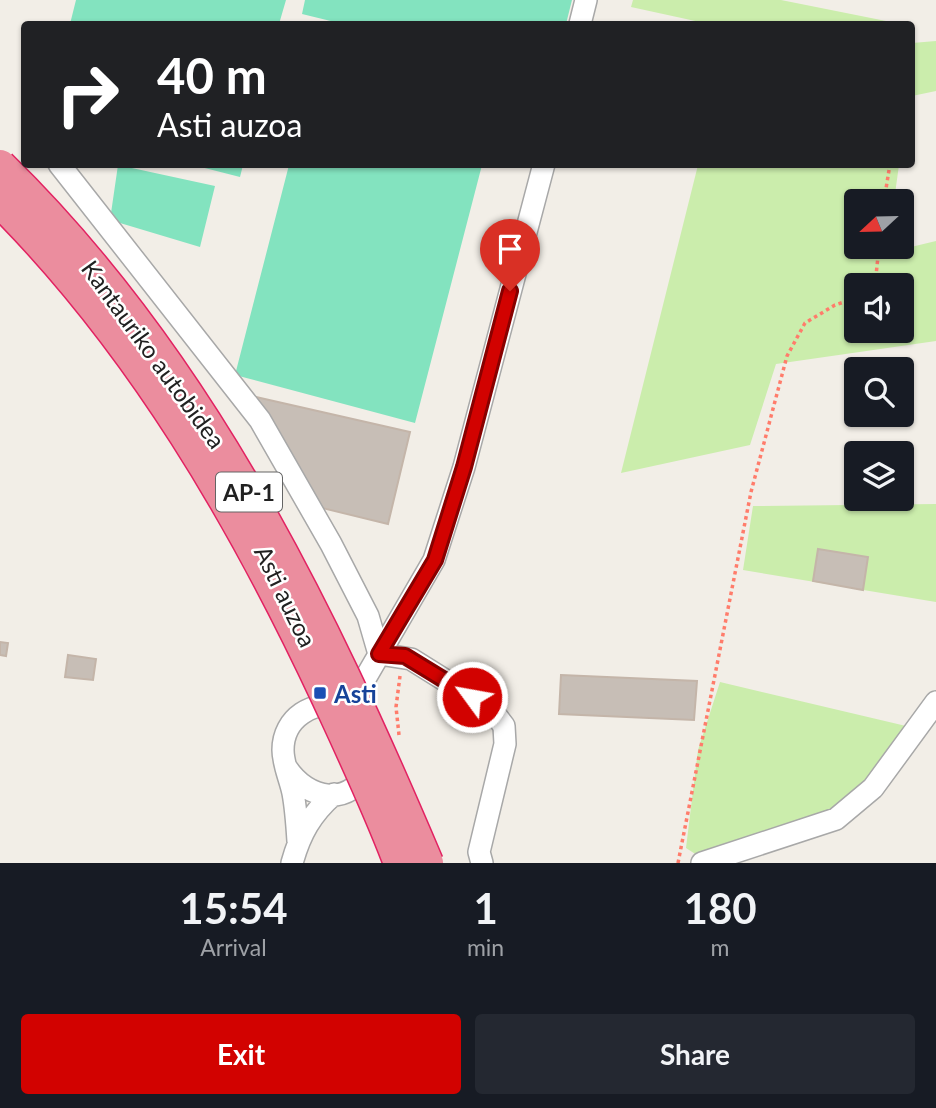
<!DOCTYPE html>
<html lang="en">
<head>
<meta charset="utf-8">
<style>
	:root { --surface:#171b24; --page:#242831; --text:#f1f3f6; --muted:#9ea1a6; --accent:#d20200 }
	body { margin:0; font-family:Lato,sans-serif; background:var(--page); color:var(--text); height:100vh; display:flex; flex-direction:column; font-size:26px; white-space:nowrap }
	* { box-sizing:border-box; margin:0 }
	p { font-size:23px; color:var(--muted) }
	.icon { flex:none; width:38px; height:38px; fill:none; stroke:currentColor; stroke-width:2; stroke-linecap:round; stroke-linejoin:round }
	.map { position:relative; height:863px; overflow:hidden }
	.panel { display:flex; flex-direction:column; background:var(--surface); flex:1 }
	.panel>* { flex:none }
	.banner { position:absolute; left:21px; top:21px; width:894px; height:147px; border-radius:7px; box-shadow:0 2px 5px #0004; background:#202124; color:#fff; overflow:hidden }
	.needle { width:46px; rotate:248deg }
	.controls { position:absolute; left:844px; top:189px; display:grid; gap:14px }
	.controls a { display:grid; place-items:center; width:70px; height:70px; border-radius:7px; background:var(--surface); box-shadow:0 2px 5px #0004; font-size:35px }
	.pin { position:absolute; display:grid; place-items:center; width:60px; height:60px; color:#fff; margin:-72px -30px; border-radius:50% 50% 50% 0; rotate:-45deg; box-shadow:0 0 7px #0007 }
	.pin .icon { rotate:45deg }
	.me { position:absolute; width:77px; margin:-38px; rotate:302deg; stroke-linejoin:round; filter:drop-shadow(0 0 5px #0008) }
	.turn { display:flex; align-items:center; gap:24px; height:147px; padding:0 21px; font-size:32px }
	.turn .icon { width:91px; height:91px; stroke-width:2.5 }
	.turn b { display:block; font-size:49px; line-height:60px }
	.eta { display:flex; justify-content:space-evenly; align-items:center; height:119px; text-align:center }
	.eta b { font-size:42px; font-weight:700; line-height:49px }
	.primary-button { display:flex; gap:14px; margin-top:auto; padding:14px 21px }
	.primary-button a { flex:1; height:80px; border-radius:7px; background:var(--accent); color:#fff; font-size:28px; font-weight:700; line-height:80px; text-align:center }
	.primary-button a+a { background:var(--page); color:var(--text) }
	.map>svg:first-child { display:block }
	.grass { fill:#cbedac; fill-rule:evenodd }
	.pitch { fill:#83e3bf }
	.building { fill:#c7beb6; stroke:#c4b5a9; stroke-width:2 }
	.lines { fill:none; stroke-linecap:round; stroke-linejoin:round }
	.minor-casing { stroke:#a8a8a8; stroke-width:24 }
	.path { stroke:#ff7c6b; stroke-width:3.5; stroke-dasharray:3.5 3.5; stroke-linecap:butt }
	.minor { stroke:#fff; stroke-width:21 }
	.highway-bridge-casing { stroke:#e22262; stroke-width:35; stroke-linecap:butt }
	.highway-bridge { stroke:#eb8d9e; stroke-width:32 }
	.route-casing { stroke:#880100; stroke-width:18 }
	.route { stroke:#d20200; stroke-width:12 }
	.transit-dot { fill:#1a4fb4; stroke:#fff; stroke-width:2.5 }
	.labels { text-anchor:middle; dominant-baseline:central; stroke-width:5; stroke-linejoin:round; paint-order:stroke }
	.shield { fill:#fff; stroke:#646464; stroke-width:2 }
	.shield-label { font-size:23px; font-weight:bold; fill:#212121 }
	.street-label { font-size:24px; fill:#212121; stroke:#fff }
	.transit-label { font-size:24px; font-weight:bold; fill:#164399; stroke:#fff; text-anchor:start }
</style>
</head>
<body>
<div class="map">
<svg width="936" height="863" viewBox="0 0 936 863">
	<rect width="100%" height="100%" fill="#f2eee7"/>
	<!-- grass -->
	<path class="grass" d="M 633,0 L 781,0 L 901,24 L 709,24 L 631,7 Z
		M 936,41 L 936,91 L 912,96 L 912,43 Z
		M 698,165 L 899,165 L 894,201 L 856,201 L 856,247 L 887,247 L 886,253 L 936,241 L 936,341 L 776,364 L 750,445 L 621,473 ZM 901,285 L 901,331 L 856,331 L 856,285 Z
		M 936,504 L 936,602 L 743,570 L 753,506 Z
		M 720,682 L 906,726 L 865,784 L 827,813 L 700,857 L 686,848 L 698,750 Z"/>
	<!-- pitch -->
	<path class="pitch" d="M 76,0 L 286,0 L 279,24 L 70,24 Z
		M 305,0 L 572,0 L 566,24 L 343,24 L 302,14 Z
		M 118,165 L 215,186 L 200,247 L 110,220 Z
		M 193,165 L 243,165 L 240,177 Z
		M 289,165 L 482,165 L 415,423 L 235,375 Z"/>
	<!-- building -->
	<path class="building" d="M 256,397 L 410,432 L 388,524 L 322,508 Z
		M 818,549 L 868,557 L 863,590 L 813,581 Z
		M 0,642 L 8,643 L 6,656 L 0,655 Z
		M 68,655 L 96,659 L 93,680 L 65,677 Z
		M 561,675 L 697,681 L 694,720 L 559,714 Z"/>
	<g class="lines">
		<!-- minor casing -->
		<g class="minor-casing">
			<path id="minor" d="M 580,24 L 586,0
				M 59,164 L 260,420 L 331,544 L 368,616 L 379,654 L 411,659 L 491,709 L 504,726 L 505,744 L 479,852 L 482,863
				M 351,708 L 366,677 L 434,560 L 464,467 L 544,164
				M 286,767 C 308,801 350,808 370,767
				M 298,841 C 297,825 296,809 293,793 C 290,779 283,764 283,750 C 283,718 313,699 343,707
				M 292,863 C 300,834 311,814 334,794
				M 702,863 L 836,819 L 873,788 L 936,702"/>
		</g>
		<!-- path -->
		<path class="path" d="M 884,201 L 890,164
			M 875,285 L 879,247
			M 399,735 L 396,707 L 400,676
			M 678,863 L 751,492 L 787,356 L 805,323 L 835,305 L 856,298"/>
		<!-- minor -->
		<use href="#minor" class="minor"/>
		<!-- highway-bridge casing -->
		<g class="highway-bridge-casing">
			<path id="highway-bridge" d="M 0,166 C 199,360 320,611 427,863
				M 0,201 C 141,342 244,518 328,698 C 353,752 379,807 400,863"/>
		</g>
		<!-- highway-bridge -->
		<use href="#highway-bridge" class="highway-bridge"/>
	</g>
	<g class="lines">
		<!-- route casing -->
		<g class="route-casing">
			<path id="route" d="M 472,697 L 405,656 L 379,654 L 435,560 L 464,467 L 510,291"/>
		</g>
		<!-- route -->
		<use href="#route" class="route"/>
	</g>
	<!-- markers -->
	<rect class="transit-dot" x="313" y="686" width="14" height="14" rx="3.5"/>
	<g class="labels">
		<!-- shield labels -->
		<rect class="shield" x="216" y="472.5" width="66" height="39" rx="5"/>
		<g class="shield-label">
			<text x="249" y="492">AP-1</text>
		</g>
		<!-- street labels -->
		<g class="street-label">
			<text transform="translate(154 354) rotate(54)">Kantauriko autobidea</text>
			<text transform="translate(286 596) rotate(64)">Asti auzoa</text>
		</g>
		<!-- transit labels -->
		<g class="transit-label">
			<text x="334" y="693">Asti</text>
		</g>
	</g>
</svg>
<div class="controls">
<a><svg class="needle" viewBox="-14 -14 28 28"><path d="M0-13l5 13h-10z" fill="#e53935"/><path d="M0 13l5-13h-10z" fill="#9ea1a6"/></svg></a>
<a><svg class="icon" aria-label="sound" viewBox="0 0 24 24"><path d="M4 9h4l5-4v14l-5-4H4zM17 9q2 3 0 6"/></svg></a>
<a><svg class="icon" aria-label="search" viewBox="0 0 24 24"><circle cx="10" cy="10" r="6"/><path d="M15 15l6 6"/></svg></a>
<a><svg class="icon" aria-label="layers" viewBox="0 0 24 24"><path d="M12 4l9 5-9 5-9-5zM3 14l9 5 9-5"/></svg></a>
</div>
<div class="pin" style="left:510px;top:291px;background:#d93025"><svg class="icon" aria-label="arrive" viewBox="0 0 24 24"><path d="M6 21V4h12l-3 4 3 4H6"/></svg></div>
<svg class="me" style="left:472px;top:697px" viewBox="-20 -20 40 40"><circle r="17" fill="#d20200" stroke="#fff" stroke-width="3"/><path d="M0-11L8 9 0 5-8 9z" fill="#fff"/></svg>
<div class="banner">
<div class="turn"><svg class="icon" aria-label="right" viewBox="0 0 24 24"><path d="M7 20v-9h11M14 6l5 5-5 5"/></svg><div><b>40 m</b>Asti auzoa</div></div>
</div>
</div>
<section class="panel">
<div class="eta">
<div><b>15:54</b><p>Arrival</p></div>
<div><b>1</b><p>min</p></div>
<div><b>180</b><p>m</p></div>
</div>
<div class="primary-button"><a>Exit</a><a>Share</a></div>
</section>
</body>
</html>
